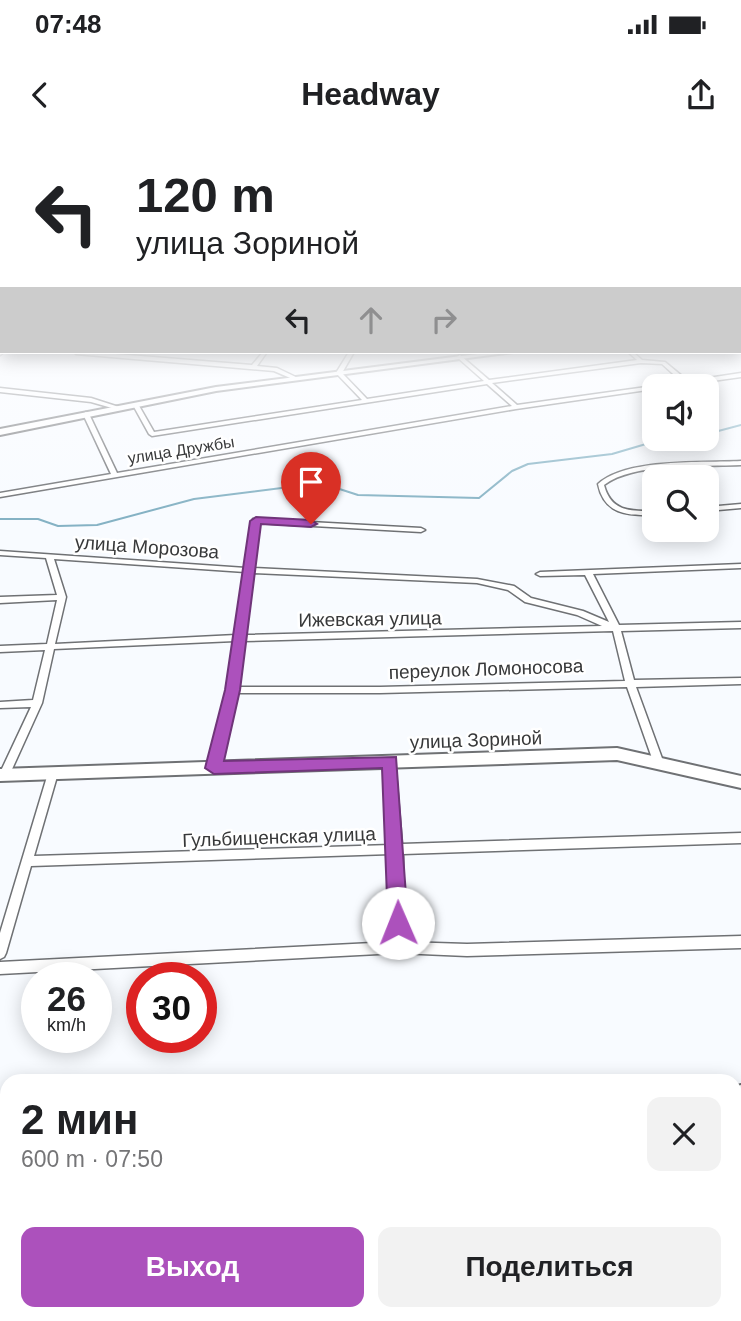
<!DOCTYPE html>
<html lang="ru">
<head>
<meta charset="utf-8">
<style>
	:root { --surface:#fff; --page:#f2f2f2; --text:#202124; --muted:#757577; --accent:#ac51bc }
	body { margin:0; font-family:Arial,sans-serif; background:var(--page); color:var(--text); height:100vh; display:flex; flex-direction:column; font-size:26px; white-space:nowrap }
	* { box-sizing:border-box; margin:0 }
	p { font-size:23px; color:var(--muted) }
	.icon { flex:none; width:38px; height:38px; fill:none; stroke:currentColor; stroke-width:2; stroke-linecap:round; stroke-linejoin:round }
	.map { position:relative; flex:1; overflow:hidden }
	.sheet { position:absolute; left:0px; top:934px; width:742px; height:247px; display:flex; flex-direction:column; background:var(--surface); border-radius:21px 21px 0 0; box-shadow:0 4px 18px #0003 }
	.sheet>* { flex:none }
	.hud { position:absolute; left:0px; top:0px; width:742px; height:214px; box-shadow:0 4px 18px #0003; background:#fff; color:var(--text); overflow:hidden }
	.tools { position:absolute; left:642px; top:234px; display:grid; gap:14px }
	.tools a { display:grid; place-items:center; width:77px; height:77px; border-radius:14px; background:var(--surface); box-shadow:0 4px 18px #0003; font-size:35px }
	.speed { position:absolute; left:21px; top:822px; display:flex; gap:14px; font-size:35px; font-weight:700; text-align:center }
	.speed>* { display:grid; place-content:center; width:91px; height:91px; border-radius:50%; background:var(--surface); box-shadow:0 4px 18px #0003; line-height:1 }
	.speed small { font-size:18px; font-weight:400 }
	.speed .limit { border:10px solid #d22; background:#fff; color:#111 }
	.pin { position:absolute; display:grid; place-items:center; width:60px; height:60px; color:#fff; margin:-72px -30px; border-radius:50% 50% 50% 0; rotate:-45deg; box-shadow:0 0 7px #0007 }
	.pin .icon { rotate:45deg }
	.me { position:absolute; width:77px; margin:-38px; rotate:359deg; stroke-linejoin:round; filter:drop-shadow(0 0 5px #0008) }
	.turn { display:flex; align-items:center; gap:24px; height:147px; padding:0 21px; font-size:32px }
	.turn .icon { width:91px; height:91px; stroke-width:2.5 }
	.turn b { display:block; font-size:49px; line-height:60px }
	.lanes { display:flex; align-items:center; height:66px; padding:0 21px; background:#0003; justify-content:center; gap:35px; direction:ltr }
	.lanes .off { opacity:.35 }
	.round { display:grid; place-items:center; flex:none; width:74px; height:74px; border-radius:14px; background:var(--page) }
	.summary { display:flex; align-items:center; justify-content:space-between; height:119px; padding:0 21px }
	h1 { font-size:42px; font-weight:700; line-height:52px }
	.cta { display:flex; gap:14px; margin-top:auto; padding:14px 21px }
	.cta a { flex:1; height:80px; border-radius:14px; background:var(--accent); color:#fff; font-size:28px; font-weight:700; line-height:80px; text-align:center }
	.cta a+a { background:var(--page); color:var(--text) }
	.status { display:flex; justify-content:space-between; align-items:center; height:49px; padding:0 35px; background:var(--surface); direction:ltr }
	.status svg { height:19px; fill:currentColor }
	header { display:flex; justify-content:space-between; align-items:center; height:91px; padding:0 21px; background:var(--surface); font-size:32px; font-weight:700 }
	.map>svg:first-child { display:block }
	.lines { fill:none; stroke-linecap:round; stroke-linejoin:round }
	.stream { stroke:#85b2c4; stroke-width:2 }
	.minor-casing { stroke:#6f7174; stroke-width:3 }
	.secondary-casing { stroke:#6f7174; stroke-width:4 }
	.minor { fill:#fff; fill-rule:evenodd }
	.secondary { fill:#fff; fill-rule:evenodd }
	.route { fill:#ac51bc; stroke:#70357a; stroke-width:2 }
	.labels { text-anchor:middle; dominant-baseline:central; stroke-width:5; stroke-linejoin:round; paint-order:stroke }
	.far-street-label { font-size:16px; fill:#38393a; stroke:#fff }
	.street-label { font-size:19px; fill:#38393a; stroke:#fff }
</style>
</head>
<body>
<div class="status"><b>07:48</b><svg viewBox="0 0 49 12"><path d="M0 12V9h3v3zM5 12V6h3v6zM10 12V3h3v9zM15 12V0h3v12zM26 1h20v11H26zM47 4h2v5h-2z"/></svg></div>
<header><svg class="icon" aria-label="back" viewBox="0 0 24 24"><path d="M15 5l-7 7 7 7"/></svg>Headway<svg class="icon" aria-label="share" viewBox="0 0 24 24"><path d="M12 15V3M7 8l5-5 5 5M5 13v7h14v-7"/></svg></header>
<div class="map">
<svg width="741" height="1181" viewBox="0 0 741 1181">
	<rect width="100%" height="100%" fill="#f8fbff"/>
	<g class="lines">
		<!-- stream -->
		<path class="stream" d="M 707,294 L 741,285
			M 0,379 L 38,379 L 58,386 L 97,385 L 194,359 L 321,343 L 358,355 L 479,358 L 512,331 L 528,324 L 612,314 L 663,299"/>
		<!-- minor casing -->
		<g class="minor-casing">
			<path id="minor" d="M 0,210 L 4,212 L 0,215 Z
				M 74,212 L 91,212 L 252,225 L 263,212 L 267,212 L 257,226 L 277,228 L 300,239 L 295,240 L 274,231 L 76,214 Z
				M 349,212 L 354,212 L 342,233 L 367,259 L 484,241 L 458,218 L 457,217 L 460,215 L 489,240 L 637,220 L 628,212 L 633,212 L 642,220 L 665,222 L 688,241 L 741,233 L 741,237 L 670,247 L 654,247 L 654,249 L 516,269 L 0,357 L 0,353 L 111,334 L 83,274 L 86,272 L 89,274 L 117,333 L 512,266 L 487,244 L 152,296 L 149,294 L 133,265 L 138,264 L 154,292 L 362,260 L 336,233 ZM 641,223 L 662,224 L 682,242 L 517,265 L 492,243 Z
				M 0,248 L 91,258 L 122,268 L 119,270 L 91,262 L 0,252 Z
				M 741,321 L 741,325 C 704,327 634,322 604,345 C 611,372 631,371 654,371 L 654,375 C 627,376 604,374 598,344 C 626,318 703,323 741,321 Z
				M 741,364 L 741,368 L 707,371 L 707,367 Z
				M 253,379 L 421,388 L 425,390 L 421,392 L 259,383 L 253,428 L 477,439 L 514,446 L 531,458 L 583,471 L 609,482 L 585,435 L 540,436 L 536,434 L 540,432 L 741,424 L 741,428 L 593,434 L 619,485 L 741,482 L 741,488 L 621,491 L 634,540 L 741,538 L 741,544 L 636,547 L 663,621 L 662,624 L 654,624 L 653,621 L 627,547 L 380,553 L 236,553 L 219,628 L 218,631 L 210,631 L 209,628 L 227,550 L 235,501 L 54,509 L 42,563 L 8,638 L 0,638 L 0,633 L 31,567 L 0,568 L 0,562 L 33,560 L 45,510 L 0,512 L 0,506 L 47,504 L 57,460 L 0,463 L 0,457 L 57,455 L 46,418 L 0,415 L 0,411 L 246,428 ZM 54,419 L 245,432 L 236,495 L 55,504 L 66,457 ZM 253,433 L 477,443 L 508,450 L 525,462 L 577,475 L 602,486 L 244,495 ZM 613,491 L 625,541 L 380,547 L 237,547 L 243,501 Z
				M 390,618 L 394,619 L 395,622 L 402,704 L 741,693 L 741,703 L 403,714 L 404,802 L 467,804 L 741,796 L 741,808 L 467,816 L 398,813 L 0,834 L 0,822 L 392,802 L 391,714 L 31,726 L 6,813 L 4,817 L 0,819 L 0,793 L 49,630 L 57,630 L 58,633 L 34,716 L 391,705 L 385,622 L 386,619 Z
				M 512,1174 L 528,1174 L 529,1181 L 513,1181 Z"/>
		</g>
		<!-- secondary casing -->
		<g class="secondary-casing">
			<path id="secondary" d="M 493,212 L 513,212 L 216,251 L 0,295 L 0,289 L 216,247 Z
				M 617,608 L 741,636 L 741,648 L 617,620 L 0,641 L 0,629 Z
				M 741,945 L 741,966 L 735,968 L 735,947 Z
				M 0,1169 L 10,1174 L 13,1181 L 0,1181 Z
				M 193,1174 L 241,1174 L 238,1181 L 190,1181 Z"/>
		</g>
		<!-- minor -->
		<use href="#minor" class="minor"/>
		<!-- secondary -->
		<use href="#secondary" class="secondary"/>
	</g>
	<!-- sky -->
	<linearGradient id="sky" x2="0" y2="1"><stop stop-color="#80b3da"/><stop offset="0.55" stop-color="#fcfdff"/><stop offset="1" stop-color="#fcfdff" stop-opacity="0"/></linearGradient>
	<rect width="741" height="371" fill="url(#sky)"/>
	<!-- route -->
	<path class="route" d="M 256,377 L 311,380 L 317,384 L 311,387 L 261,384 L 240,550 L 224,621 L 396,617 L 408,783 L 405,789 L 398,792 L 391,789 L 388,783 L 382,628 L 214,634 L 205,628 L 225,550 L 250,381 Z"/>
	<g class="labels">
		<!-- far-street labels -->
		<g class="far-street-label">
			<text transform="translate(181 310) rotate(-9)">улица Дружбы</text>
		</g>
		<!-- street labels -->
		<g class="street-label">
			<text transform="translate(147 407) rotate(4)">улица Морозова</text>
			<text transform="translate(370 479) rotate(-1)">Ижевская улица</text>
			<text transform="translate(486 529) rotate(-2)">переулок Ломоносова</text>
			<text transform="translate(476 600) rotate(-2)">улица Зориной</text>
			<text transform="translate(279 697) rotate(-2)">Гульбищенская улица</text>
		</g>
	</g>
</svg>
<div class="tools">
<a><svg class="icon" aria-label="sound" viewBox="0 0 24 24"><path d="M4 9h4l5-4v14l-5-4H4zM17 9q2 3 0 6"/></svg></a>
<a><svg class="icon" aria-label="search" viewBox="0 0 24 24"><circle cx="10" cy="10" r="6"/><path d="M15 15l6 6"/></svg></a>
</div>
<div class="speed"><div>26<small>km/h</small></div><div class="limit">30</div></div>
<div class="pin" style="left:311px;top:384px;background:#d93025"><svg class="icon" aria-label="arrive" viewBox="0 0 24 24"><path d="M6 21V4h12l-3 4 3 4H6"/></svg></div>
<svg class="me" style="left:398px;top:783px" viewBox="-20 -20 40 40"><circle r="19" fill="#fff"/><path d="M0-13L10 11 0 6-10 11z" fill="#ac51bc"/></svg>
<div class="hud">
<div class="turn"><svg class="icon" aria-label="left" viewBox="0 0 24 24"><path d="M17 20v-9H6M10 6l-5 5 5 5"/></svg><div><b>120 m</b>улица Зориной</div></div>
<div class="lanes"><svg class="icon" aria-label="left" viewBox="0 0 24 24"><path d="M17 20v-9H6M10 6l-5 5 5 5"/></svg><svg class="icon off" aria-label="ahead" viewBox="0 0 24 24"><path d="M12 20V5M6 11l6-6 6 6"/></svg><svg class="icon off" aria-label="right" viewBox="0 0 24 24"><path d="M7 20v-9h11M14 6l5 5-5 5"/></svg></div>
</div>
<section class="sheet">
<div class="summary"><div><h1>2 мин</h1><p>600 m · 07:50</p></div><a class="round"><svg class="icon" aria-label="close" viewBox="0 0 24 24"><path d="M6 6l12 12M18 6L6 18"/></svg></a></div>
<div class="cta"><a>Выход</a><a>Поделиться</a></div>
</section>
</div>
</body>
</html>
